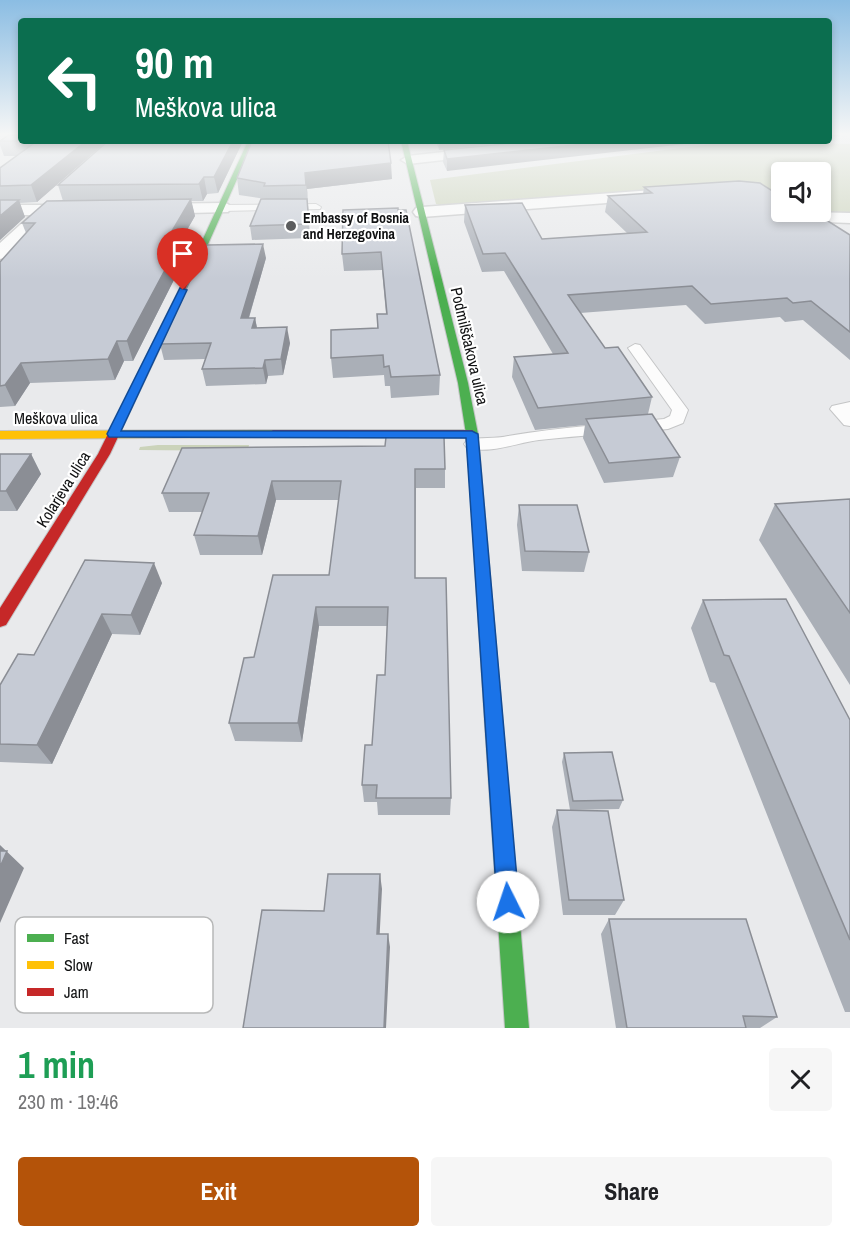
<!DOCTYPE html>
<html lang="en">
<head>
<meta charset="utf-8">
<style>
	:root { --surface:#fff; --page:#f6f6f6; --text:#202124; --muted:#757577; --accent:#b45309 }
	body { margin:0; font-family:"Archivo Narrow",sans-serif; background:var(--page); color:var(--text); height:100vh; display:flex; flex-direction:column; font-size:22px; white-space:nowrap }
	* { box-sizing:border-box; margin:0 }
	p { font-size:20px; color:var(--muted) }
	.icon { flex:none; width:33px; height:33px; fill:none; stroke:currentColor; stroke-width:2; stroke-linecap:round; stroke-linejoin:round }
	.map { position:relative; height:1028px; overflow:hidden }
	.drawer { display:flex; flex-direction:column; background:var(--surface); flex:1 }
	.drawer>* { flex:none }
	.banner { position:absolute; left:18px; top:18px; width:814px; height:126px; border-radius:6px; box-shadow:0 3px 9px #0003; background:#0b6e4f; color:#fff; overflow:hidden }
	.fabs { position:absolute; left:771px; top:162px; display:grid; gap:12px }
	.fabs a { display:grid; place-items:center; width:60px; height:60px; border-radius:6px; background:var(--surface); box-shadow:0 3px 9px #0003; font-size:30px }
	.pin { position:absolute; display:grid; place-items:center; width:51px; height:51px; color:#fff; margin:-62px -26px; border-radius:50% 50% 50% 0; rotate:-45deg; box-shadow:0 0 6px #0007 }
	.pin .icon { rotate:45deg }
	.me { position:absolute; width:66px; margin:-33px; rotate:356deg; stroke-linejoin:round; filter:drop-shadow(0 0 4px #0008) }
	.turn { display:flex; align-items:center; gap:21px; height:126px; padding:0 18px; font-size:27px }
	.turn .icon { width:78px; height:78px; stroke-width:2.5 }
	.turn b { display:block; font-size:42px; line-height:51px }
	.round { display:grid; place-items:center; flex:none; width:63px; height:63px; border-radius:6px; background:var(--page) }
	.summary { display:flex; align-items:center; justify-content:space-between; height:102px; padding:0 18px }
	h1 { font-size:36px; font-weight:700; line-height:45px; color:#1e9e55 }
	.primary-button { display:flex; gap:12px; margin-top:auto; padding:12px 18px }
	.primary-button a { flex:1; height:69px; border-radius:6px; background:var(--accent); color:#fff; font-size:24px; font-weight:700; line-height:69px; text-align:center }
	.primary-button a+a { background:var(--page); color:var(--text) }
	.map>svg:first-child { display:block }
	.green { fill:#cbd3ba }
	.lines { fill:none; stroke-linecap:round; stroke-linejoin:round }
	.lane-casing { stroke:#c4c5c6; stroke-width:2 }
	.street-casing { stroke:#c4c5c6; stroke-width:3 }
	.fast-casing { stroke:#c4c5c6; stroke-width:2 }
	.slow-casing { stroke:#c4c5c6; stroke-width:2 }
	.jam-casing { stroke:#c4c5c6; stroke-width:2 }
	.lane { fill:#fcfcfc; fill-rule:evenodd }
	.street { fill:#fcfcfc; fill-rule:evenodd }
	.fast { fill:#4caf50; fill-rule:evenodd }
	.slow { fill:#ffc107; fill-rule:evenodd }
	.jam { fill:#c62828; fill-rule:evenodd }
	.wall { fill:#aaafb7 }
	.shaded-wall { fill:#8b8e95 }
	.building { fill:#c6cbd5; stroke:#8b8e95; stroke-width:1.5 }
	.route { fill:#1a73e8; stroke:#114b97; stroke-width:1.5 }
	.poi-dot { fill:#5c5d5e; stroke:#fff; stroke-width:2 }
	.labels { text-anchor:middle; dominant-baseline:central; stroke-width:4.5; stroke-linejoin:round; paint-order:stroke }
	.far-poi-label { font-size:14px; font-weight:bold; fill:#101112; stroke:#fff; text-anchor:start }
	.street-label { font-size:16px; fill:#101112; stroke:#fff }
	.key { fill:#fff; stroke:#b7b8b8; stroke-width:1.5 }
	.key-label { font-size:16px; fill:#101112 }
</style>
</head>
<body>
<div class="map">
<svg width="850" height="1028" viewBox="0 0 850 1028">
	<rect width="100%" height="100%" fill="#e9eaec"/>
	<!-- green -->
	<path class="green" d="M 736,141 L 850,144 L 850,212 L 838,214 L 821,210 L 820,172 L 782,172 L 781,195 L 764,190 L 443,206 L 436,204 L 430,180 Z
		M 158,445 L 249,445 L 248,451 L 139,450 L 140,447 Z"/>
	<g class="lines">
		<!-- lane casing -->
		<g class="lane-casing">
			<path id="lane" d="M 316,204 L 321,207 L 320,209 L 222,211 L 217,208 L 222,205 Z
				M 635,344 L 640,345 L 688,410 L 683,423 L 668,429 C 625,433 582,435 539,440 C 516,443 491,454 467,448 L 464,444 L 467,440 C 480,437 495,439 508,436 C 560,427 612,424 664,419 L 670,416 L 672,410 L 628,348 Z
				M 850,402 L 850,426 L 844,425 L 830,409 L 832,406 Z"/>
		</g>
		<!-- street casing -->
		<g class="street-casing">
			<path id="street" d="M 540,141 L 585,141 L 578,145 L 408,164 L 401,160 L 408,156 Z
				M 653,190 L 661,195 L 659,199 L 422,217 L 416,216 L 413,212 L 416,208 L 422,207 Z
				M 222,203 L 228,204 L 231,208 L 228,212 L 149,214 L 143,213 L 140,209 L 143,205 L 149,204 Z
				M 0,205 L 82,205 L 88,206 L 91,210 L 88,214 L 52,215 L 7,257 L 0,259 L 0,243 L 31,215 L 0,215 Z
				M 808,212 L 850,213 L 850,223 L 802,221 L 799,217 L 802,213 Z"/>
		</g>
		<!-- fast casing -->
		<g class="fast-casing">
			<path id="fast" d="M 248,141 L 254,141 L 193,278 L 186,280 L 185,278 Z
				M 401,141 L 407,141 L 468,383 L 478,434 L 481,470 L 475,474 L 469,470 L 466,434 L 458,383 Z
				M 494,717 L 500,719 L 503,725 L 529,1028 L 505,1028 L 485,725 L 488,719 Z"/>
		</g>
		<!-- slow casing -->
		<g class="slow-casing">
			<path id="slow" d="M 273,430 L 279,434 L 277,437 L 0,439 L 0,431 Z
				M 475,466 L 481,470 L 503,725 L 500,731 L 494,733 L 488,731 L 485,725 L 469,470 Z"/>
		</g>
		<!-- jam casing -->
		<g class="jam-casing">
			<path id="jam" d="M 189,275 L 193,278 L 110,454 L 6,625 L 0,627 L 0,608 L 98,454 L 185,278 Z
				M 273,430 L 472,430 L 478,434 L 472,438 L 269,437 L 267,434 Z"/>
		</g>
		<!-- lane -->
		<use href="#lane" class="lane"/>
		<!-- street -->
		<use href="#street" class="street"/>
		<!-- fast -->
		<use href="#fast" class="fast"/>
		<!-- slow -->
		<use href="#slow" class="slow"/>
		<!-- jam -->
		<use href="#jam" class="jam"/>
	</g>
	<!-- wall -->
	<path class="wall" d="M 0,140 L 107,141 L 37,202 L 19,203 L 25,217 L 0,240 L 0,168 L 16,156 L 4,156 L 0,145 Z
		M 243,141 L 218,193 L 207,194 L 203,201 L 191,201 L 195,216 L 180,242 L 184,260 L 133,361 L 124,361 L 115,380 L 30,383 L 15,406 L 0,407 L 0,262 L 26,233 L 22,223 L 63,201 L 58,185 Z
		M 436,141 L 520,141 L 439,150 Z
		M 532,141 L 447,171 L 443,162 L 444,150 Z
		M 237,178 L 392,179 L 307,189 L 310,238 L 252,240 L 250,226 L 266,199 L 239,195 Z
		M 644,187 L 811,215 L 850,235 L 850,360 L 803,320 L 785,322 L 780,317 L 705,324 L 686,305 L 580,313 L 605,348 L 652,397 L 648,414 L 680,457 L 673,477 L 604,483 L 583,438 L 585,425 L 535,430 L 512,377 L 514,357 L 553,354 L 504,271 L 482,272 L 464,222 L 465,205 L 542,239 L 627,233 L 605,212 L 608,196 L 643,194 Z
		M 398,208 L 440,375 L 439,395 L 391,398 L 390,386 L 385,386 L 384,375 L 333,378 L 331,358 L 377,328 L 377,314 L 386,314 L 382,270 L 344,271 L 342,254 Z
		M 266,258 L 249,318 L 255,318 L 257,328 L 290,343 L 283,375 L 268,376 L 266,384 L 206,386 L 202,369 L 205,359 L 164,360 L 160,344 Z
		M 182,448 L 445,469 L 445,488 L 416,488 L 415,578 L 451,798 L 450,815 L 378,815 L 377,802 L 364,802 L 362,785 L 372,745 L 385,675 L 387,626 L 319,626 L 302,742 L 235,741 L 229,723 L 254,657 L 329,575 L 339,500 L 276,500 L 262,555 L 200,555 L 194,535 L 203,512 L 169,512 L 162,493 Z
		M 0,454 L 31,454 L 41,474 L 17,511 L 0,511 Z
		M 850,499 L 850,685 L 759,540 L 775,504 Z
		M 519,505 L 589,552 L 584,572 L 522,571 L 517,525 Z
		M 85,560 L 162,583 L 140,635 L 112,634 L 52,764 L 0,762 L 0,685 L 34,655 Z
		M 703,600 L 850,720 L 850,1012 L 845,1012 L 715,683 L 710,682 L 691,628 Z
		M 564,753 L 623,800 L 619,809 L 571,810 L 624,900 L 615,915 L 563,915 L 552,827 L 557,810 L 570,810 L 562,762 Z
		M 609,919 L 777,1017 L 760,1028 L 616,1028 L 601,934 Z"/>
	<!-- shaded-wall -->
	<path class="shaded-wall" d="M 830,135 L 841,135 L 830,137 Z
		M 86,141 L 107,141 L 37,202 L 31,185 Z
		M 233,141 L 243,141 L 218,193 L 214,177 Z
		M 439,141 L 520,141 L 439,150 Z
		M 611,141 L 711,141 L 447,171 L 447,159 Z
		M 391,163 L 392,179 L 307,189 L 308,202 L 305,173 Z
		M 204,177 L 207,194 L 203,201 L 199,184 Z
		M 191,199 L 195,216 L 170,260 L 165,243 Z
		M 19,200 L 25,217 L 0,240 L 0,216 Z
		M 180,242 L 184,260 L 133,361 L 127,341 Z
		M 263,244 L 266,258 L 244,334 L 241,318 Z
		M 255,318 L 258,333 L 252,328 Z
		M 287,327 L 290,343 L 283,375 L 281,359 Z
		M 117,341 L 124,361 L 115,380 L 108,359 Z
		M 265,360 L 268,376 L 266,384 L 263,368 Z
		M 21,363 L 30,383 L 15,406 L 5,385 Z
		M 31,454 L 41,474 L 17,511 L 6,491 Z
		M 272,481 L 276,500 L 262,555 L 258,536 Z
		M 154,563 L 162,583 L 140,635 L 131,615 Z
		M 316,607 L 319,626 L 302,742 L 298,723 Z
		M 102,614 L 112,634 L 52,764 L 37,745 Z
		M 0,845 L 24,868 L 0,923 Z
		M 380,874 L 382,889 L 379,947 L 377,934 Z
		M 388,934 L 390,947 L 386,1028 L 384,1028 Z"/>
	<!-- building -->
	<path class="building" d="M 9,135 L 21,135 L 21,141 L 24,141 L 0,141 Z
		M 37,141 L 86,141 L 31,185 L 0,186 L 0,168 Z
		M 108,141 L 233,141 L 214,177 L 204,177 L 199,184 L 58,185 Z
		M 252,141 L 388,141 L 391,163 L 305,173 L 306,185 L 264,186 L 265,183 L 237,178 Z
		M 532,141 L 611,141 L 447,159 L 444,150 Z
		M 739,181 L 760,183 L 782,197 L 782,212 L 805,212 L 811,215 L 820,216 L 850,235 L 850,332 L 811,301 L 793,303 L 787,298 L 711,304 L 692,286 L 568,295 L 605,348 L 618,347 L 652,397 L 538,408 L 514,357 L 568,353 L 505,253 L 483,254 L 465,205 L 522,203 L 542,239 L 647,232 L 608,196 L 652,193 L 644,187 Z
		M 191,199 L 165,243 L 180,242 L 127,341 L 117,341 L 108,359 L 21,363 L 5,385 L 0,386 L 0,262 L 35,223 L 22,223 L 47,201 Z
		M 261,199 L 307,199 L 309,224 L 250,226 Z
		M 0,200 L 19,200 L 0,216 Z
		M 398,208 L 398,210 L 406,210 L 440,375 L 391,377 L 389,366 L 384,367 L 383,355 L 331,358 L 331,330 L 378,328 L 377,314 L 387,314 L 381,252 L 342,254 L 343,210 Z
		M 263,244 L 241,318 L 255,318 L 252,328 L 287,327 L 281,359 L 265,360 L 263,368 L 202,369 L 211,343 L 160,344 L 207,245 Z
		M 652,414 L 680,457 L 609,463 L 586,419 Z
		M 386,437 L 444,437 L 445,469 L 415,469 L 415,578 L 446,578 L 451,798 L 376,798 L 377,785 L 362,785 L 365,745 L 372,745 L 377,675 L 385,675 L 388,607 L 316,607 L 298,723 L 229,723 L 244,658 L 254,657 L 273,575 L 329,575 L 341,481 L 272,481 L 258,536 L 194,535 L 209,493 L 162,493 L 182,448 L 385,446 Z
		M 0,454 L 31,454 L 6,491 L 0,491 Z
		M 850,499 L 850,613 L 775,504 Z
		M 519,505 L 577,505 L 589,552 L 525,551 Z
		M 85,560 L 154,563 L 131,615 L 102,614 L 37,745 L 0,744 L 0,685 L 18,654 L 34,655 Z
		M 786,599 L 850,720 L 850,940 L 729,656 L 724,655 L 703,600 Z
		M 612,752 L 623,800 L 573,801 L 564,753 Z
		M 557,810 L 608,811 L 624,900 L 569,900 Z
		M 0,851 L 7,851 L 0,867 Z
		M 328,874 L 380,874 L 377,934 L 388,934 L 384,1028 L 243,1028 L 262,910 L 324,911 Z
		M 609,919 L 746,919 L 777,1017 L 743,1016 L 746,1028 L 627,1028 Z"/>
	<!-- sky -->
	<linearGradient id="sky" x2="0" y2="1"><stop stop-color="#8bbde3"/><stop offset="0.48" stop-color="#f5f6f6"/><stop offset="1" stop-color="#f5f6f6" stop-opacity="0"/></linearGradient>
	<rect width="850" height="279" fill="url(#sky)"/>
	<!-- route -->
	<path class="route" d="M 180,288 L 187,290 L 121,431 L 472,431 L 478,434 L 519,902 L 516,910 L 508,913 L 500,910 L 497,902 L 466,438 L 109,437 L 107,434 Z"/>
	<!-- markers -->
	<circle class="poi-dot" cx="291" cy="226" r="6"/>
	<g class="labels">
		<!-- far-poi labels -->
		<g class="far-poi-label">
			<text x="303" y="218">Embassy of Bosnia<tspan x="303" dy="16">and Herzegovina</tspan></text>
		</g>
		<!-- street labels -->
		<g class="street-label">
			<text transform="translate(470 346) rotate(77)">Podmilščakova ulica</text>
			<text x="56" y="418">Meškova ulica</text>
			<text transform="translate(63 489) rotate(-58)">Kolarjeva ulica</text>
		</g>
	</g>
	<!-- legend -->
	<rect x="15" y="917" width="198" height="96" rx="9" class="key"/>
	<rect x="27" y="934" width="27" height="8" fill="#4caf50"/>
	<rect x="27" y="961" width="27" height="8" fill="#ffc107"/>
	<rect x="27" y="988" width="27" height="8" fill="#c62828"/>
	<g class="key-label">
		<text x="64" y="944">Fast</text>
		<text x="64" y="971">Slow</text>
		<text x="64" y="998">Jam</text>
	</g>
</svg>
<div class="fabs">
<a><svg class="icon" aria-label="sound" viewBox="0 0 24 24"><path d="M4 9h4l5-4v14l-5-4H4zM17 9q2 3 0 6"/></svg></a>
</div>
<div class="pin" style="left:183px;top:290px;background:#d93025"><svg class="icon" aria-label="arrive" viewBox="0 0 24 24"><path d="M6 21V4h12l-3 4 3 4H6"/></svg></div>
<svg class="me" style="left:508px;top:902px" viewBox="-20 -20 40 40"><circle r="19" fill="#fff"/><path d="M0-13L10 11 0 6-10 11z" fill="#1a73e8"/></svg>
<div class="banner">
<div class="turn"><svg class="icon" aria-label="left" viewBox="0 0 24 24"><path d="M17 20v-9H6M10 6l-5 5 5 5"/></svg><div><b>90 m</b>Meškova ulica</div></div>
</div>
</div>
<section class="drawer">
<div class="summary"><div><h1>1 min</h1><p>230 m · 19:46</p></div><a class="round"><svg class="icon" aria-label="close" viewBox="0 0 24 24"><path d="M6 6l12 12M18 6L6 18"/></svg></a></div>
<div class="primary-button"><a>Exit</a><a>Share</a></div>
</section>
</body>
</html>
